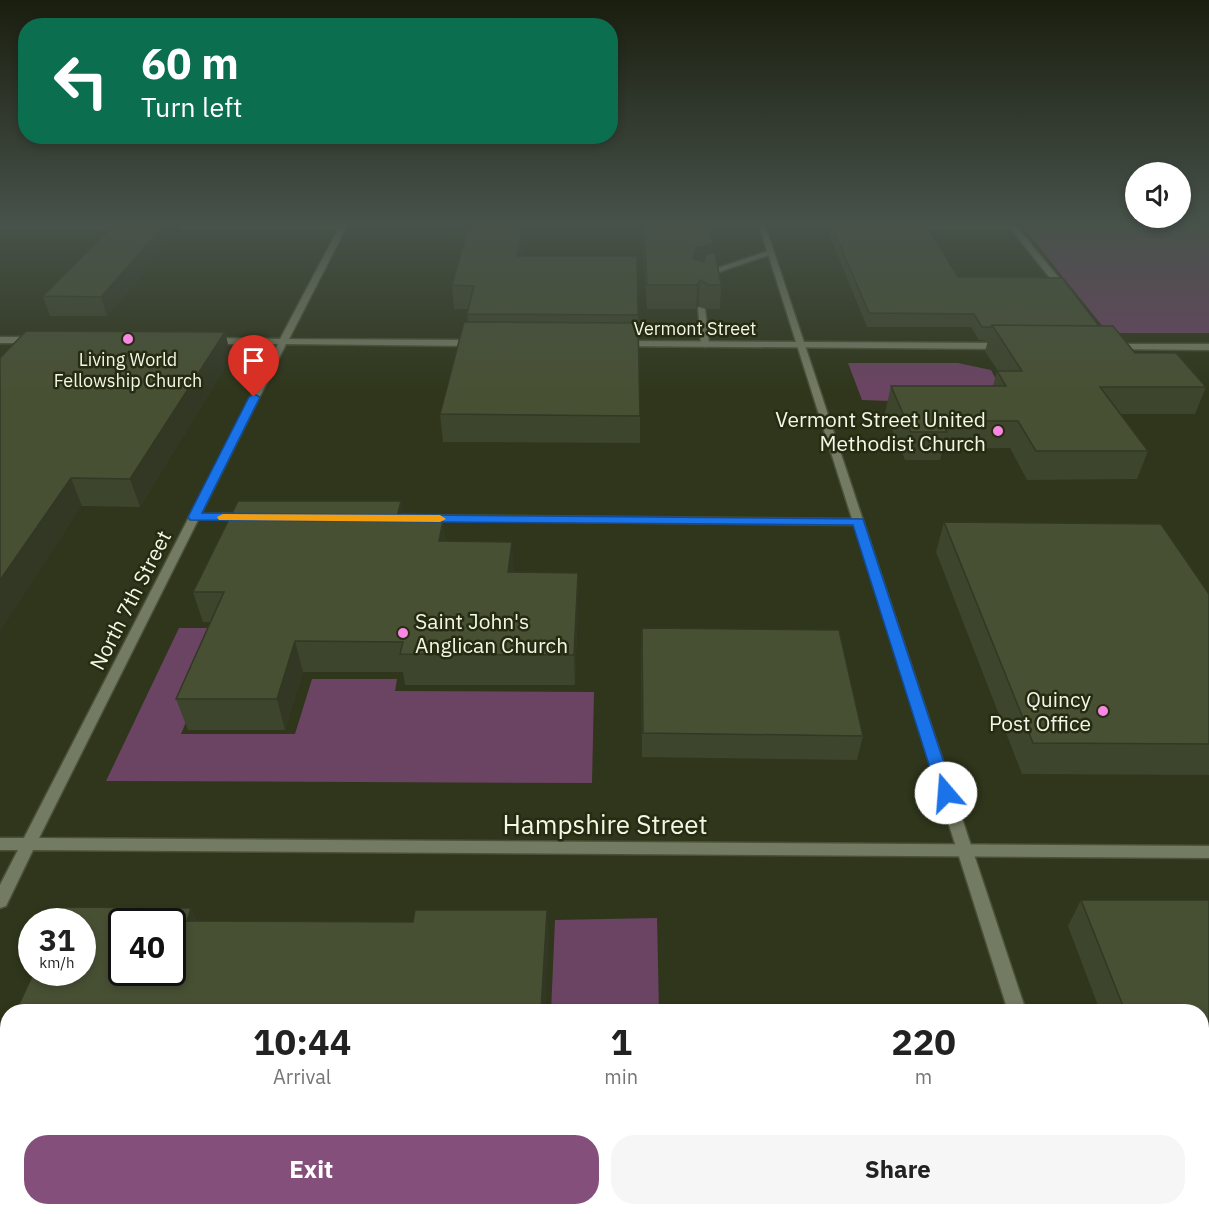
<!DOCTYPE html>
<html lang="en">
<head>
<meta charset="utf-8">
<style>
	:root { --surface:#fff; --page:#f6f6f6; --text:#222; --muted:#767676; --accent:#844f7a }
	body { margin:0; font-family:"IBM Plex Sans",sans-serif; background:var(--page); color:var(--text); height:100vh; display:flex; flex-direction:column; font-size:22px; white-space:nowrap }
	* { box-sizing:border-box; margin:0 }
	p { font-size:20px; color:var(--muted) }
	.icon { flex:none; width:33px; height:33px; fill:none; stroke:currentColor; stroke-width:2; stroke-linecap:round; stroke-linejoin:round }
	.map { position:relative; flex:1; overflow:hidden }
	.panel { position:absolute; left:0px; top:1004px; width:1209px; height:212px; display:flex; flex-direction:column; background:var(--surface); border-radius:24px 24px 0 0; box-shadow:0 3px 9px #0003 }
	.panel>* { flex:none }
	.top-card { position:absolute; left:18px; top:18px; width:600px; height:126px; border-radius:24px; box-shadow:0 3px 9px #0003; background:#0b6e4f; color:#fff; overflow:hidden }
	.buttons { position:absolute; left:1125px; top:162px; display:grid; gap:12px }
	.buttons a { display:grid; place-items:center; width:66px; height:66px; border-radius:50%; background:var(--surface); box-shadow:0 3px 9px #0003; font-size:30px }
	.speed { position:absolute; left:18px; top:908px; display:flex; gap:12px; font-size:30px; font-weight:700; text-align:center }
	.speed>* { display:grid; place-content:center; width:78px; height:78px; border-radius:50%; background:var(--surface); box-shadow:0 3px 9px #0003; line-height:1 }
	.speed small { font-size:15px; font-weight:400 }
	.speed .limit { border:3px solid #111; border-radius:9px; background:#fff; color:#111 }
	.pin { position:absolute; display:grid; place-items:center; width:51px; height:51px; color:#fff; margin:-62px -26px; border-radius:50% 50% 50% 0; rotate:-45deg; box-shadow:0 0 6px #0007 }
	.pin .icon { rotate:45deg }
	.me { position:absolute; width:66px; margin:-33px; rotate:342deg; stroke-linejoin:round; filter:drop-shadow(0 0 4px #0008) }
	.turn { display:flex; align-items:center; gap:21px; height:126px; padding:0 24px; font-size:27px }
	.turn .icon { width:78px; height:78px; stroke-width:2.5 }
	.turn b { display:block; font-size:42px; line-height:51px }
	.eta { display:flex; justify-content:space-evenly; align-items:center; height:102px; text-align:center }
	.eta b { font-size:36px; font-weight:700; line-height:42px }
	.action { display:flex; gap:12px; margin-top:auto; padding:12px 24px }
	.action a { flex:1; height:69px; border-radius:24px; background:var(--accent); color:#fff; font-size:24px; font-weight:700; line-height:69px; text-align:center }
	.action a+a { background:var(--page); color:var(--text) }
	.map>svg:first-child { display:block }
	.green { fill:#6b4463 }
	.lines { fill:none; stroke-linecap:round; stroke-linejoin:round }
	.service-casing { stroke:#4a5138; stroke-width:3 }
	.minor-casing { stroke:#4a5138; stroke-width:3 }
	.tertiary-casing { stroke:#4a5138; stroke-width:3 }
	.service { fill:#747b63; fill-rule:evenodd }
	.minor { fill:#747b63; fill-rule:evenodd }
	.tertiary { fill:#747b63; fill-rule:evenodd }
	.wall { fill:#3e452d }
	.shaded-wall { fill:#323824 }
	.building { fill:#485034; stroke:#323824; stroke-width:1.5; fill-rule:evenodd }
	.route { fill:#1a73e8; stroke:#114b97; stroke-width:1.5 }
	.slow { fill:#f59e0b }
	.poi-dot { fill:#fb87e5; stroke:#262c11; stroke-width:2 }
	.labels { text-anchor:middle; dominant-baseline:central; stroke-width:5; stroke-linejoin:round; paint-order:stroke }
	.far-street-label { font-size:18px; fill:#f2f7e7; stroke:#262c11 }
	.far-poi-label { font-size:18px; fill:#f2f7e7; stroke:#262c11 }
	.poi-label { font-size:21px; fill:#f2f7e7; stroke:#262c11; text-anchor:end }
	.street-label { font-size:21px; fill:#f2f7e7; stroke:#262c11 }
	.near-street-label { font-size:26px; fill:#f2f7e7; stroke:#262c11 }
</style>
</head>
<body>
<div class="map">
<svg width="1209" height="1214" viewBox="0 0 1209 1214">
	<rect width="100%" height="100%" fill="#2f361b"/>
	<!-- green -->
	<path class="green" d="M 1021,225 L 1209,225 L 1209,333 L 1108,333 Z
		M 848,363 L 958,363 L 991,370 L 1000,387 L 890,401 L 862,400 Z
		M 179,628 L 225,628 L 181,734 L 295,734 L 312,679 L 397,679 L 395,691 L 594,692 L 592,783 L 106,781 Z
		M 657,918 L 659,1011 L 551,1011 L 555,920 Z
		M 196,1208 L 665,1208 L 665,1212 L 215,1208 Z"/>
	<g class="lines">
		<!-- service casing -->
		<g class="service-casing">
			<path id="service" d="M 1006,222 L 1013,222 L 1016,226 L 1068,289 L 1068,293 L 1062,293 L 1011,229 L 916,229 L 913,227 L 916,225 L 1008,225 Z
				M 1061,222 L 1165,222 L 1162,224 L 1064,224 Z
				M 0,224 L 127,224 L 130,226 L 127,228 L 0,228 Z
				M 160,225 L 344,225 L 347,227 L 344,229 L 162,228 L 160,227 Z
				M 768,251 L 775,253 L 707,276 L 700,274 Z
				M 698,307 L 705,309 L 709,344 L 705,347 L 701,344 Z
				M 194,514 L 244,514 L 249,517 L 244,520 L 190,519 L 189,517 L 190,515 Z
				M 387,515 L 858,519 L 863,522 L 858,525 L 383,520 L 382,518 Z"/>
		</g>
		<!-- minor casing -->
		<g class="minor-casing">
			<path id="minor" d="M 342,222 L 349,222 L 289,339 L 473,340 L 477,343 L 473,346 L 286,344 L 39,838 L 1209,846 L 1209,858 L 33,850 L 6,906 L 0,908 L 0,885 L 18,850 L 0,850 L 0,838 L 24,838 L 278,344 L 211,344 L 207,341 L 211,338 L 280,339 Z
				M 0,337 L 32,337 L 36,340 L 32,343 L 0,343 Z
				M 622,341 L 1001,343 L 1005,346 L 1001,349 L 619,346 L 619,342 Z
				M 1114,344 L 1209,344 L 1209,350 L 1111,349 L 1110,347 Z"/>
		</g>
		<!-- tertiary casing -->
		<g class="tertiary-casing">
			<path id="tertiary" d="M 758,222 L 764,222 L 1026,1011 L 1008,1011 Z
				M 1070,1208 L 1090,1208 L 1092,1214 L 1072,1214 Z"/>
		</g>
		<!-- service -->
		<use href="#service" class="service"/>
		<!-- minor -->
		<use href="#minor" class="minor"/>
		<!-- tertiary -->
		<use href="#tertiary" class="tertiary"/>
	</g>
	<!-- wall -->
	<path class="wall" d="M 117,222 L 178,222 L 180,231 L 107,316 L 50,316 L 43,296 Z
		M 423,222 L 527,222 L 522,256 L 637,256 L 640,416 L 640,443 L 443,442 L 440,414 L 468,322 L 467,314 L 468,309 L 454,309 L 452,285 L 468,229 L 424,228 Z
		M 642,222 L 709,222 L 713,243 L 713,253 L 721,285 L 720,309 L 707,309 L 699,305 L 696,309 L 647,309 Z
		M 824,222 L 923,222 L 958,277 L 1099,326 L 1135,353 L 1206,387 L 1195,414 L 1120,414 L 1148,451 L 1137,479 L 1027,480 L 1010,448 L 943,449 L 940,460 L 905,460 L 885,413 L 891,386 L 993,386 L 997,371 L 998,371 L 985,351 L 988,341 L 979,340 L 971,327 L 867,327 Z
		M 225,332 L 231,358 L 140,507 L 82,506 L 0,358 Z
		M 401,501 L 404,521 L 446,541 L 514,572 L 578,573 L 578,602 L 575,685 L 405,685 L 403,672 L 303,672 L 285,730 L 188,730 L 176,699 L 210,622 L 203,622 L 193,592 Z
		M 944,522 L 1209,594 L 1209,775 L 1022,774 L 936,552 Z
		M 642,628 L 863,736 L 857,760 L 642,757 L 641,651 Z
		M 1081,900 L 1209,900 L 1209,1214 L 1177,1214 L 1174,1208 L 1202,1208 L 1202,1011 L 1100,1011 L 1068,926 Z"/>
	<!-- shaded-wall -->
	<path class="shaded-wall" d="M 167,222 L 178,222 L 180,231 L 107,316 L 101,297 Z
		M 523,222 L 527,222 L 518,278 L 517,256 Z
		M 713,243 L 712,266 L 693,258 L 696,248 Z
		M 700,280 L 699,305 L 696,309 L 697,285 Z
		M 225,332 L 231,358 L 140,507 L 130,479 Z
		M 71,478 L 82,506 L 0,632 L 0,580 Z
		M 401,501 L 405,530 L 396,521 Z
		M 443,521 L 447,550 L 439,541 Z
		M 512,542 L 514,571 L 510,602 L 508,572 Z
		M 578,573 L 578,602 L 575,685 L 574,655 Z
		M 295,641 L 303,672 L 285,730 L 277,699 Z
		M 191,908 L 205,939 L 187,921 Z
		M 547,910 L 549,941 L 545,1011 L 541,1011 Z
		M 163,1208 L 188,1208 L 186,1214 L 161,1214 Z"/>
	<!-- building -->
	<path class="building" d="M 117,222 L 167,222 L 101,297 L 43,296 Z
		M 470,222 L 523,222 L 517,256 L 637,256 L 638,315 L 467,314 L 474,286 L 452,285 Z
		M 644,222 L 709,222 L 713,243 L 696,248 L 693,258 L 704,262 L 705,255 L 715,252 L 721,285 L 709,285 L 700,280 L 697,285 L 647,285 Z
		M 830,222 L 923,222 L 930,232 L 958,277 L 1062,278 L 1099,326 L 992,325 L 991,327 L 982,327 L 974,314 L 869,313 Z
		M 464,322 L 638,323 L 640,416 L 440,414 Z
		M 992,325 L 1113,326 L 1135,353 L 1176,353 L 1206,387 L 1100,387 L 1148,451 L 1036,451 L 1018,421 L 941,421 L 947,432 L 911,432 L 891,386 L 1006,386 L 997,371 L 1022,371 Z
		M 26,331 L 225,332 L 130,479 L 71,478 L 0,580 L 0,358 Z
		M 238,501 L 401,501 L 396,521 L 443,521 L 439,541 L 512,542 L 508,572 L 578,573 L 574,655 L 400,654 L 403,642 L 295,641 L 277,699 L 176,699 L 224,592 L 193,592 Z
		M 944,522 L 1161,524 L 1209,594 L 1209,744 L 1033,743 Z
		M 642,628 L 839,630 L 863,736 L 643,733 Z
		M 1081,900 L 1209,900 L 1209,1214 L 1205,1214 L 1202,1204 L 1202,1011 L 1125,1011 Z
		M 64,907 L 191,908 L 187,921 L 413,922 L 415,910 L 547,910 L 541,1011 L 16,1011 L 34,972 L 82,972 L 82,921 L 57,921 ZM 122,921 L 172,921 L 172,972 L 122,972 Z
		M 8,1030 L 8,1208 L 163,1208 L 161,1214 L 0,1214 L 0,1047 Z"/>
	<!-- sky -->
	<linearGradient id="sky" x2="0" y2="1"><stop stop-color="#1a1e0f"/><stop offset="0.57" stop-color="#47524a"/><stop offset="1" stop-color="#47524a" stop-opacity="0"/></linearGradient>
	<rect width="1209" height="392" fill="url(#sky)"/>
	<!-- route -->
	<path class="route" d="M 254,394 L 260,397 L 202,513 L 863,519 L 954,793 L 952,797 L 946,799 L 940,797 L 938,793 L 853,525 L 190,520 L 188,517 L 249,397 Z"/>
	<!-- slow -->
	<path class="slow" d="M 223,514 L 440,515 L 446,519 L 440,522 L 219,520 L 217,517 Z"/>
	<!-- markers -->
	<g class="poi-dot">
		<circle cx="128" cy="339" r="6"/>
		<circle cx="998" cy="431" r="6"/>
		<circle cx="403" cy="633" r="6"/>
		<circle cx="1103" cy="711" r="6"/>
	</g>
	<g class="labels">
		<!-- far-street labels -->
		<g class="far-street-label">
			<text x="695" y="328">Vermont Street</text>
		</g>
		<!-- far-poi labels -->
		<g class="far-poi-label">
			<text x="128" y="359">Living World<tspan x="128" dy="21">Fellowship Church</tspan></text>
		</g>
		<!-- poi labels -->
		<g class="poi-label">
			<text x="986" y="419">Vermont Street United<tspan x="986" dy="24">Methodist Church</tspan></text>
			<text x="415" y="621" text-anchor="start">Saint John's<tspan x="415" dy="24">Anglican Church</tspan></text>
			<text x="1091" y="699">Quincy<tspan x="1091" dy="24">Post Office</tspan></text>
		</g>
		<!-- street labels -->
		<g class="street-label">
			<text transform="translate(130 600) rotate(-63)">North 7th Street</text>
		</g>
		<!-- near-street labels -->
		<g class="near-street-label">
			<text x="605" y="824">Hampshire Street</text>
		</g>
	</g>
</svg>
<div class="buttons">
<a><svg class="icon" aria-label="sound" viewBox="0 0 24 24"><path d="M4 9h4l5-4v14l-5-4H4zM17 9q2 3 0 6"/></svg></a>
</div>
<div class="speed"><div>31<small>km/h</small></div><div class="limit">40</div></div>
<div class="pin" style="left:254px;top:397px;background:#d93025"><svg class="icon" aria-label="arrive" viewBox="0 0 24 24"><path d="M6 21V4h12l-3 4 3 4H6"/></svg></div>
<svg class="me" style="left:946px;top:793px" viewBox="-20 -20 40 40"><circle r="19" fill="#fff"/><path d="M0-13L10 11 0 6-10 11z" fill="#1a73e8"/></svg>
<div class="top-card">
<div class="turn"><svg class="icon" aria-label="left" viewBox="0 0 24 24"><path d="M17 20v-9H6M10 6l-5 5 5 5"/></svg><div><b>60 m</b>Turn left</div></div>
</div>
<section class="panel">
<div class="eta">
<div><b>10:44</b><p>Arrival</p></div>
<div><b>1</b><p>min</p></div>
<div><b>220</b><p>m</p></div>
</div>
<div class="action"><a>Exit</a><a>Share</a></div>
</section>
</div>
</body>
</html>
